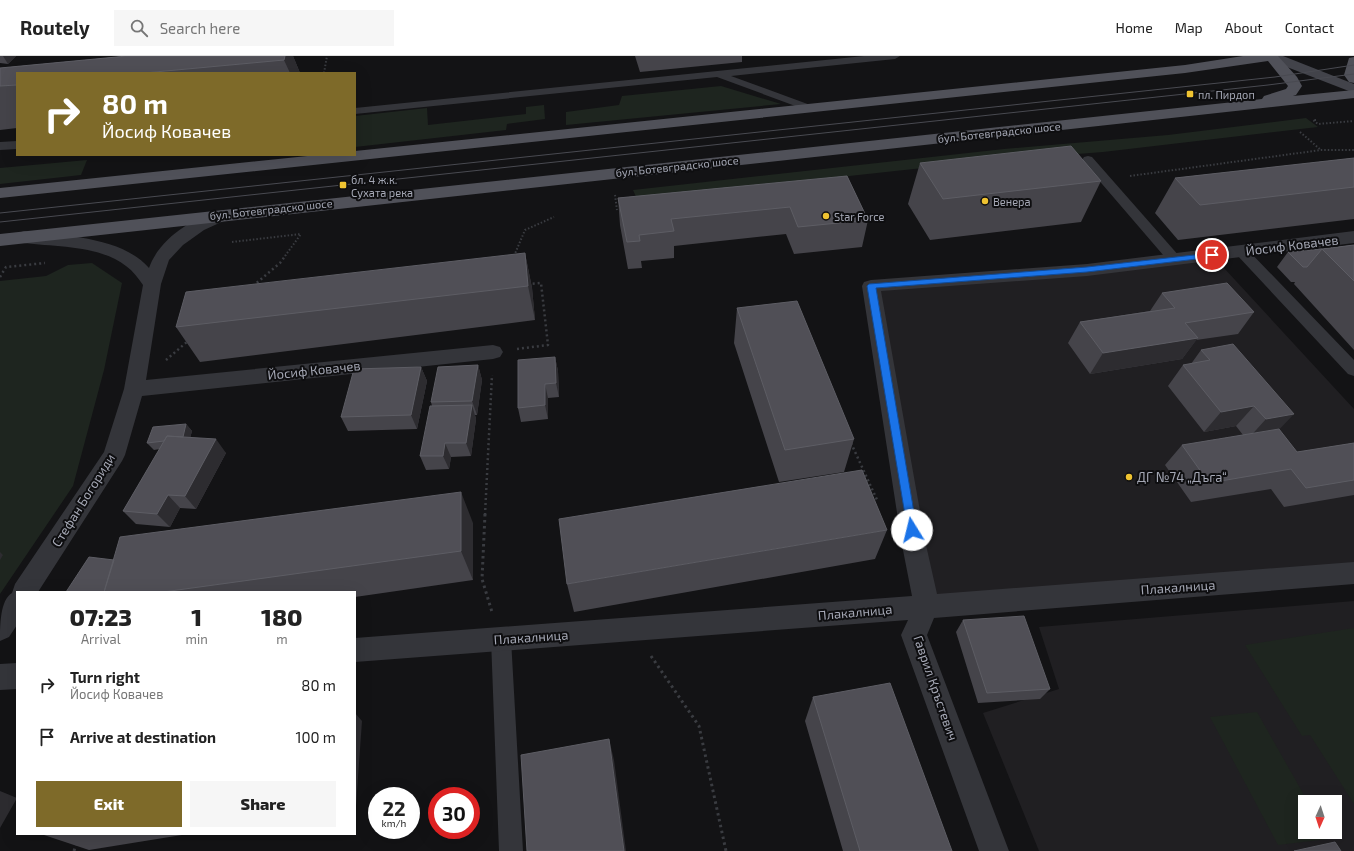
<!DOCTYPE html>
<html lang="en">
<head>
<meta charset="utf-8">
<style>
	:root { --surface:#fff; --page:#f6f6f6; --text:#222; --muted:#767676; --line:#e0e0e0; --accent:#7e6a29 }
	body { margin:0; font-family:"Exo 2",sans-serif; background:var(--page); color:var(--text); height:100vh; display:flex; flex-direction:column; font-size:15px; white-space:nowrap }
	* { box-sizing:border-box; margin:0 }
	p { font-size:13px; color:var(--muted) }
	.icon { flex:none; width:22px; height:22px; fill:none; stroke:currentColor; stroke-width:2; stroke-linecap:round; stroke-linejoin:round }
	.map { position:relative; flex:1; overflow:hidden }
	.side { position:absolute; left:16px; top:535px; width:340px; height:244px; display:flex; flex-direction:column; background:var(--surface); border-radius:0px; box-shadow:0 4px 16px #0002 }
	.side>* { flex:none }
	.guide { position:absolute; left:16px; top:16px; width:340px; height:84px; border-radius:0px; box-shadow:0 4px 16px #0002; background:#7e6a29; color:#fff; overflow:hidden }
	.needle { width:26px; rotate:183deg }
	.controls { position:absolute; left:1298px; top:739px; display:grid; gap:8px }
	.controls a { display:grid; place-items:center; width:44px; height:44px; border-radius:0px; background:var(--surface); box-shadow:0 4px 16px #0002; font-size:20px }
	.speed { position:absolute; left:368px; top:731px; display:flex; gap:8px; font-size:20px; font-weight:700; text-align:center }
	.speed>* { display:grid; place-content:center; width:52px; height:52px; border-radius:50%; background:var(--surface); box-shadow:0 4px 16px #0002; line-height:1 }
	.speed small { font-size:10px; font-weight:400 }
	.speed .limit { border:6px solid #d22; background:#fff; color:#111 }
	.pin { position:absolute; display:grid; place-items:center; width:34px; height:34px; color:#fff; margin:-17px; border:2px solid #fff; border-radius:50%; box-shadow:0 1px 4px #0007 }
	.me { position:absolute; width:44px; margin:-22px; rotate:351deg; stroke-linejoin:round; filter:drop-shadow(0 0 3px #0008) }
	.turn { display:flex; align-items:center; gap:14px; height:84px; padding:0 20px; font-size:18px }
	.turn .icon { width:52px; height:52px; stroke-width:2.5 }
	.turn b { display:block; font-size:28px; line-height:34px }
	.eta { display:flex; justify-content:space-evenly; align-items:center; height:68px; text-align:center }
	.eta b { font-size:24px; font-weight:800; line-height:28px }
	.action { display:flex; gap:8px; margin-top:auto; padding:8px 20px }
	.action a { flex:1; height:46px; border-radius:0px; background:var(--accent); color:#fff; font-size:16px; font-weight:800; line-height:46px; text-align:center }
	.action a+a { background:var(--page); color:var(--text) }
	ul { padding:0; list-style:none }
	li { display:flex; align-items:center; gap:12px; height:52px; padding:0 20px }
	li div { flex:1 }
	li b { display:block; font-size:15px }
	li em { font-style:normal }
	header { display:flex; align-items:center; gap:24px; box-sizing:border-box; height:56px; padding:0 20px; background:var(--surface); border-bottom:1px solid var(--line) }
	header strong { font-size:19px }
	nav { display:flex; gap:22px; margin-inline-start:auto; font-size:14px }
	.search { width:280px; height:36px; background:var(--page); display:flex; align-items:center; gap:10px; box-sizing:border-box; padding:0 14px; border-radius:0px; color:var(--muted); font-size:15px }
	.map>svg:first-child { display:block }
	.built { fill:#201f22; fill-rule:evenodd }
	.green { fill:#1e251f }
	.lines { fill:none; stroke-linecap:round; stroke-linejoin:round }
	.path-far2 { stroke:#3a3c41; stroke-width:2; stroke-dasharray:1.5 2; stroke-linecap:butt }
	.path-far1 { stroke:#3a3c41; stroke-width:2.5; stroke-dasharray:2 3; stroke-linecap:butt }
	.path { stroke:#3a3c41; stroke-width:3; stroke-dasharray:2.5 3.5; stroke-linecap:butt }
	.lane { fill:#34353a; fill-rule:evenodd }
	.street { fill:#34353a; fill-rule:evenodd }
	.secondary { fill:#42434a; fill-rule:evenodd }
	.primary { fill:#505159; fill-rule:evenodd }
	.tram { stroke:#494a51; stroke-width:1 }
	.wall { fill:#45444a }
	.shaded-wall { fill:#2d2c30 }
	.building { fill:#504f56; stroke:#5d5d64 }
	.route { fill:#1a73e8; stroke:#114b97 }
	.poi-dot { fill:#efc331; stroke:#0e0e10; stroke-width:1.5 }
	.labels { text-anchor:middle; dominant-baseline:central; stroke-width:4; stroke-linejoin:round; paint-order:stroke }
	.far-poi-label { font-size:11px; fill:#a5a8b5; stroke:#0e0e10; text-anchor:start }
	.far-street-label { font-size:11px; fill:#a5a8b5; stroke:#0e0e10 }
	.street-label { font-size:13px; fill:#a5a8b5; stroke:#0e0e10 }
	.poi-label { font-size:13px; fill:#a5a8b5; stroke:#0e0e10; text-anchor:start }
</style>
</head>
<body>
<header>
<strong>Routely</strong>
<div class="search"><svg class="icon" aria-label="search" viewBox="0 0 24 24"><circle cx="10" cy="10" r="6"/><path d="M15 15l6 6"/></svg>Search here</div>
<nav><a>Home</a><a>Map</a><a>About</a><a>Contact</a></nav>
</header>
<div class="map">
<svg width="1354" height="795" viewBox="0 0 1354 795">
	<rect width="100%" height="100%" fill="#131315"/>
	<!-- built -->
	<path class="built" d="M 1212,199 L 1354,353 L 1354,517 L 927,550 L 871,230 Z
		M 1354,545 L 1354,795 L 1039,795 L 983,657 L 1059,633 L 1039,571 ZM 1305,746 L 1335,746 L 1335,776 L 1305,776 Z"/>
	<!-- green -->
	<path class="green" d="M 721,30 L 781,48 L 566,69 L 566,56 L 619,49 L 622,40 Z
		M 544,49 L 545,63 L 507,68 L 506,74 L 355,91 L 355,60 L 427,52 L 428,69 L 526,58 L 526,51 Z
		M 1306,62 L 1318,71 L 1103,96 L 987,105 L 637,143 L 633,134 L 1004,93 L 1168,79 Z
		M 87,104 L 81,119 L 0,128 L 0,112 Z
		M 92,207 L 122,227 L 104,314 L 73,430 L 0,538 L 0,225 L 46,220 L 68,209 Z
		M 1354,572 L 1354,748 L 1310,679 L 1302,680 L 1245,589 Z
		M 1257,656 L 1308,746 L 1305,746 L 1305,776 L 1325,776 L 1328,783 L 1278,789 L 1210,661 Z"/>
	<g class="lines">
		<!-- path-far2 -->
		<path class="path-far2" d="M 324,17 L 327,0
			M 1316,64 L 1313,64 L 1318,68 L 1354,65
			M 1300,76 L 1321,94
			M 1130,120 L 1321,94 L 1354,94
			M 615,139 L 617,154
			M 232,186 L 301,178
			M 285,200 L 301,178
			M 514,200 L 525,174 L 554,161"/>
		<!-- path-far1 -->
		<path class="path-far1" d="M 513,201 L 514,199
			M 0,221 L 6,211 L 45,207
			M 253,230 L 280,207 L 286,199
			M 517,293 L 548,289 L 541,227 L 528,228
			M 166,304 L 188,285
			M 851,387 L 878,446
			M 485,459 L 492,319"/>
		<!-- path -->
		<path class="path" d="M 485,458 L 482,523 L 492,556
			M 651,600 L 699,670 L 726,795
			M 74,795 L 76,788"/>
		<!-- lane -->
		<path class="lane" d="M 864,0 L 900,0 L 895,3 L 731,20 L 813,50 L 815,52 L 813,54 L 809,55 L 717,21 L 355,58 L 355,52 Z
			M 17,85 L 17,93 L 0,94 L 0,86 Z
			M 1088,100 L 1092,101 L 1180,201 L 1182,204 L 1180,207 L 1175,209 L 1170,207 L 1084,107 L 1082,104 L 1084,101 Z
			M 1242,192 L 1247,193 L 1354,304 L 1354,320 L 1348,318 L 1237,199 L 1235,196 L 1237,193 Z
			M 501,574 L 508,576 L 511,583 L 523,795 L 499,795 L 491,583 L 494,576 Z"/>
		<!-- street -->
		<path class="street" d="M 222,154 L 228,155 L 231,159 L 228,163 L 204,174 L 183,189 L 169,204 L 161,228 L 146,324 L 493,289 L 500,291 L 503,296 L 500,301 L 493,303 L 142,340 L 125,399 L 122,405 L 38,536 L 17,536 L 17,569 L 9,581 L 0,585 C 0,570 0,544 12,537 L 15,528 L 104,396 L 124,333 L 143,229 C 138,222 133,215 126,210 C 99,189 56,191 24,187 L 18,185 L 15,181 L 18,177 L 24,175 C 63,180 121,180 149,212 C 159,183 193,161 222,154 Z
			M 1354,175 L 1354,187 L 1087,220 L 881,235 L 926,489 L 937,538 L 1354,506 L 1354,528 L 934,562 L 927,579 L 1009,795 L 979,795 L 901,579 L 908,564 L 355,606 L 355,582 L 912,540 L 902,489 L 862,230 L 864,226 L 871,224 L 1087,208 Z
			M 17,607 L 17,633 L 0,634 L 0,608 Z"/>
		<!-- secondary -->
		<path class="secondary" d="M 1264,0 L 1283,0 L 1354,28 L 1354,37 L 1266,3 Z"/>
		<!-- primary -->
		<path class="primary" d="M 1243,0 L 1278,0 L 1297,21 L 1302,30 L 1296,39 L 1293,40 L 1354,34 L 1354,42 L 0,190 L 0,178 L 1262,43 L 1264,40 L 1286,33 L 1288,30 L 1268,5 L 1185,17 L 0,142 L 0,132 L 317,99 L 355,99 L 355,95 L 1185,9 Z
			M 1354,1 L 1354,27 L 1349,26 L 1344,19 L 1349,2 Z"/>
		<!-- tram -->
		<path class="tram" d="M 0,157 L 1275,21 L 1354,9
			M 0,166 L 1268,29 L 1354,18"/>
	</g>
	<!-- wall -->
	<path class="wall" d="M 0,0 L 16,0 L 8,8 L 0,7 Z
		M 127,0 L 293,0 L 300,17 L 17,17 L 17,72 L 0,74 L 0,12 Z
		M 635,0 L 742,0 L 742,6 L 640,16 Z
		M 1354,102 L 1354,163 L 1178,184 L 1155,157 L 1175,122 Z
		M 920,107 L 1101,125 L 1081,166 L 930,184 L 908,148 Z
		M 847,120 L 868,164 L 862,191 L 794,198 L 786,178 L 674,190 L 674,202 L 641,205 L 642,212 L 628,213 L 620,169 L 618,142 Z
		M 1354,189 L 1354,294 L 1294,228 L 1295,226 L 1291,226 L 1277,211 L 1288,196 Z
		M 525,197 L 532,232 L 535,264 L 200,306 L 176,271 Z
		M 1162,237 L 1254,256 L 1238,278 L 1196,284 L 1182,303 L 1090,318 L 1068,287 L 1080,266 L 1150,255 Z
		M 737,252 L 854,383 L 844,416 L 779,426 L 734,287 Z
		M 1201,294 L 1279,374 L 1297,396 L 1354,387 L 1354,439 L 1284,451 L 1271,433 L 1191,446 L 1165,409 L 1182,389 L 1243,379 L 1236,370 L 1204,376 L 1168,330 L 1183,309 L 1191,308 Z
		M 555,301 L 558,315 L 559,341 L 548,342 L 548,363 L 521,366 L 518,352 Z
		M 478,309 L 482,324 L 477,359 L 475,359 L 476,363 L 471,400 L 451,401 L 449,413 L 426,414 L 420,400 L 432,350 L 431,346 Z
		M 421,311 L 427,325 L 417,373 L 348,375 L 341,361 Z
		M 186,368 L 192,375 L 190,382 L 226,397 L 196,453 L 180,452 L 170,471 L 136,468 L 123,455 L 160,393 L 154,394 L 147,387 Z
		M 473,467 L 473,524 L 355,541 L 355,536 L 66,536 L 114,504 Z
		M 887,474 L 875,503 L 574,556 L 567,528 Z
		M 963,564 L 1050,633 L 1040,643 L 978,647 L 956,576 Z
		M 813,641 L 952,795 L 843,795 L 805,665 Z
		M 44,778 L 188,778 L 89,794 L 44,779 Z"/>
	<!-- shaded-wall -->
	<path class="shaded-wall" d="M 3,0 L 16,0 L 8,8 Z
		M 285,0 L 293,0 L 300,17 L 290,17 L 284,4 Z
		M 525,197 L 532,232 L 535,264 L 528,230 Z
		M 1198,282 L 1182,303 L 1090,318 L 1103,297 Z
		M 555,301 L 558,315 L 559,341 L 556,327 Z
		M 478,309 L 482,324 L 477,359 L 472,345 Z
		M 421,311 L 427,325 L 417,373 L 411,359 Z
		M 545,328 L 548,342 L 548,363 L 545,349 Z
		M 472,349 L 476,363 L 471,400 L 466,387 Z
		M 1254,350 L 1236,370 L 1204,376 L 1221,356 Z
		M 1294,358 L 1275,378 L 1247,384 L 1266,363 Z
		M 186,368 L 192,375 L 188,390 L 182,383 Z
		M 216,383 L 226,397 L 196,453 L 185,440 Z
		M 445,387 L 451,401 L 449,413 L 443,400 Z
		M 461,436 L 473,467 L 473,524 L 461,495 Z
		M 168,439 L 180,452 L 170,471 L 157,458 Z
		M 0,496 L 3,499 L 0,504 Z
		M 355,657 L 362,665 L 356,750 L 355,750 Z
		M 609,683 L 614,704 L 626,795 L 624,795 Z
		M 0,735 L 17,742 L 0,772 Z"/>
	<!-- building -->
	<path class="building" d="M 127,0 L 285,0 L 284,4 L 144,17 L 17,17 L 17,29 L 0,30 L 0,12 Z
		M 1071,90 L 1101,125 L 943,143 L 920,107 Z
		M 1354,102 L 1354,131 L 1200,149 L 1175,122 Z
		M 847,120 L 868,164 L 798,171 L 790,151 L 671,163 L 674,175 L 639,179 L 640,185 L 627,186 L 618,142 Z
		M 1354,189 L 1354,225 L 1322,193 Z
		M 1322,193 L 1307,211 L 1303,211 L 1288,196 Z
		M 525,197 L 528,230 L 176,271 L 186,236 Z
		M 1227,227 L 1254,256 L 1185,267 L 1198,282 L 1103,297 L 1080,266 L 1175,252 L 1162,237 Z
		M 797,245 L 854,383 L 785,394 L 737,252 Z
		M 1233,288 L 1294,358 L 1266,363 L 1254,350 L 1221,356 L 1183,309 L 1210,304 L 1201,294 Z
		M 555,301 L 556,327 L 545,328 L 545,349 L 518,352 L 518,304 Z
		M 478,309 L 472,345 L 431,346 L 438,311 Z
		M 421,311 L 411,359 L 341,361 L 354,313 Z
		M 472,349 L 466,387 L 445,387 L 443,400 L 420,400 L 430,350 Z
		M 186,368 L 183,381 L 167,380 L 164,385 L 147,387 L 153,371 Z
		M 1279,373 L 1297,396 L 1354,387 L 1354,424 L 1306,432 L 1291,413 L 1209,427 L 1182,389 Z
		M 167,380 L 216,383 L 185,440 L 168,439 L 157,458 L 123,455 Z
		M 862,414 L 887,474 L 567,528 L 559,463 Z
		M 461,436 L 461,495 L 163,536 L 104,536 L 120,481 Z
		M 89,501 L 114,504 L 104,536 L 66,536 Z
		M 1024,560 L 1050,633 L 987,637 L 963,564 Z
		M 890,627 L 952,795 L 860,795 L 813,641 Z
		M 609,683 L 624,795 L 527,795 L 521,699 Z
		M 1335,786 L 1341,795 L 1294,795 Z"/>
	<!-- route -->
	<path class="route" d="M 1212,197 L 1214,198 L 1214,201 L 1087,216 L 876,232 L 917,474 L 915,477 L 912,478 L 908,477 L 867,230 L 869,228 L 1087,211 Z"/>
	<!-- markers -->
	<g class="poi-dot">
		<rect x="1186" y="34" width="8" height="8" rx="2"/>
		<rect x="339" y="125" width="8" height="8" rx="2"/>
		<circle cx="985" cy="145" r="4"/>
		<circle cx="826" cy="160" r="4"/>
		<circle cx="1129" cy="421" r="4"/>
	</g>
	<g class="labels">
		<!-- far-poi labels -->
		<g class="far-poi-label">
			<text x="1198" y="38">пл. Пирдоп</text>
			<text x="351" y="123">бл. 4 ж.к.<tspan x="351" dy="13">Сухата река</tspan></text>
			<text x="993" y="145">Венера</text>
			<text x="834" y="160">Star Force</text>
		</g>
		<!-- far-street labels -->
		<g class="far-street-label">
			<text transform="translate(999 76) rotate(-6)">бул. Ботевградско шосе</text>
			<text transform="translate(677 110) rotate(-6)">бул. Ботевградско шосе</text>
			<text transform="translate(271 153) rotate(-6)">бул. Ботевградско шосе</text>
		</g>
		<!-- street labels -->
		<g class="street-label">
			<text transform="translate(1292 189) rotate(-7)">Йосиф Ковачев</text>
			<text transform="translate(314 314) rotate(-6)">Йосиф Ковачев</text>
			<text transform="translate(83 444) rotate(-58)">Стефан Богориди</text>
			<text transform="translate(1178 531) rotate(-4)">Плакалница</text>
			<text transform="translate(855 556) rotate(-5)">Плакалница</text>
			<text transform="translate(531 581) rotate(-4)">Плакалница</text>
			<text transform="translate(936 632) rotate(71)">Гаврил Кръстевич</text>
		</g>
		<!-- poi labels -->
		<g class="poi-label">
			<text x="1137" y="421">ДГ №74 „Дъга“</text>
		</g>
	</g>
</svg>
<div class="controls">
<a><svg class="needle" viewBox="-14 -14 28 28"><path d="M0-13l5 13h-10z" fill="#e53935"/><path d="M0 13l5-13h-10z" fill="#767676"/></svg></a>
</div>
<div class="speed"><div>22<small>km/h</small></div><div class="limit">30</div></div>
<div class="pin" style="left:1212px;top:199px;background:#d93025"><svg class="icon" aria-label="arrive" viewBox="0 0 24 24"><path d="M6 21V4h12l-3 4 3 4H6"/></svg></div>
<svg class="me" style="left:912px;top:474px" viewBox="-20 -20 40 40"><circle r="19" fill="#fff"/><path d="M0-13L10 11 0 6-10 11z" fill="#1a73e8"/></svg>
<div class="guide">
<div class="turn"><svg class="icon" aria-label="right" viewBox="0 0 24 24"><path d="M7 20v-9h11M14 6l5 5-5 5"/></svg><div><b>80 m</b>Йосиф Ковачев</div></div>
</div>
<section class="side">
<div class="eta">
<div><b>07:23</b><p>Arrival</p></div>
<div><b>1</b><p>min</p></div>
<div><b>180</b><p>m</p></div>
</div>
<ul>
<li><svg class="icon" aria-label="right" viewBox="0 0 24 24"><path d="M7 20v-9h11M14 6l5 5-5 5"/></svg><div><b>Turn right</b><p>Йосиф Ковачев</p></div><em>80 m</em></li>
<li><svg class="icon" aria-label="arrive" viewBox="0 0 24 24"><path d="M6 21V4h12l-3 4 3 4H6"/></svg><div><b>Arrive at destination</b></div><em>100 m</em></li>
</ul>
<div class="action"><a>Exit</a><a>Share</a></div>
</section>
</div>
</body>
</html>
